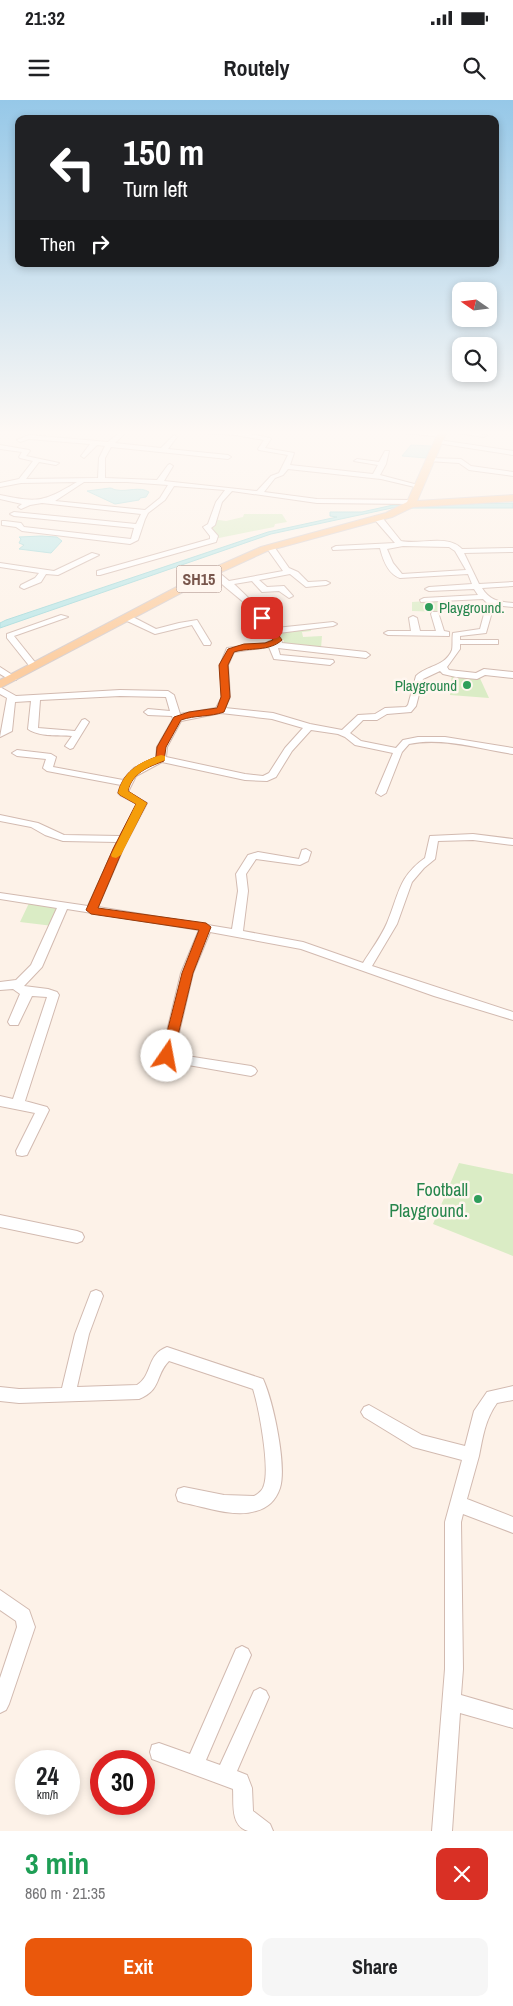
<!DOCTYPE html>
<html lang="en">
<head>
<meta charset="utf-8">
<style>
	:root { --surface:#fff; --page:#f6f6f6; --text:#202124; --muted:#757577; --accent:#ea580c }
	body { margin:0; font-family:"Archivo Narrow",sans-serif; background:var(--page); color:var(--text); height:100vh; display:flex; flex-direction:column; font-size:19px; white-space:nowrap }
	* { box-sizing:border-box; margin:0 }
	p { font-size:16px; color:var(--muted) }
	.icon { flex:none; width:28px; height:28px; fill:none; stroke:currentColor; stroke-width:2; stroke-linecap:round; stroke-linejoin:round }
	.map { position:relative; height:1731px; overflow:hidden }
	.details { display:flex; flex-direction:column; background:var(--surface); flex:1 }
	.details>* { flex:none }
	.hud { position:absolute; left:15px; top:15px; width:484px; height:152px; border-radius:10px; box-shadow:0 2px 8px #0003; background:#202124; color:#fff; overflow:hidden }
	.needle { width:32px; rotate:284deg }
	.tools { position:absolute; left:452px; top:182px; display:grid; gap:10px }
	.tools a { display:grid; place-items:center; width:45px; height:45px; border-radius:10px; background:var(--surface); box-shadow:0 2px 8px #0003; font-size:25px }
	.speed { position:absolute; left:15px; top:1650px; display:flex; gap:10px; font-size:25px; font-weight:700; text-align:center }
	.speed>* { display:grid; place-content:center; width:65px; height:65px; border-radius:50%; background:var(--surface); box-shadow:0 2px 8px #0003; line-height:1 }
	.speed small { font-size:12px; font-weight:400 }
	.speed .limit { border:8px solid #d22; background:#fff; color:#111 }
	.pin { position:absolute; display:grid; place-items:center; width:42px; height:42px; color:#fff; margin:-21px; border-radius:10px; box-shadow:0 2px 8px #0006 }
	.me { position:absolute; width:55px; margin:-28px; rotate:12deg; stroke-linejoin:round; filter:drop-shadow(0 0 4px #0008) }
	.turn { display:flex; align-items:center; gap:18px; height:105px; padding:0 25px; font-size:22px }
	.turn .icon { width:65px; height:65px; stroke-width:2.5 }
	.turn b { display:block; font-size:35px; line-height:42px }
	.then { display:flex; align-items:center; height:48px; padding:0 25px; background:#0003; gap:10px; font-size:19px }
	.round { display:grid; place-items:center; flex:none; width:52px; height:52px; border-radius:10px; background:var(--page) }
	.headline { display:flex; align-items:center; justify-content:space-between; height:85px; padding:0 25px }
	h1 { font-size:30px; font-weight:700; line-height:38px; color:#1e9e55 }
	.button { display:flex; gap:10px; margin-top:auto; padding:10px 25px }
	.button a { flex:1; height:58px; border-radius:10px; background:var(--accent); color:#fff; font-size:20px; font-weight:700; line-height:58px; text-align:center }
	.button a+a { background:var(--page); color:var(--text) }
	.status { display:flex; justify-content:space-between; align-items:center; height:35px; padding:0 25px; background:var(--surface); direction:ltr }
	.status svg { height:14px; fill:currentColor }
	header { display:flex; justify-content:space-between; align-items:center; height:65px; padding:0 25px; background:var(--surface); font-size:22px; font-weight:700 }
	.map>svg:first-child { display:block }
	.green { fill:#daecc5 }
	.water { fill:#bbe7e8; stroke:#a1d9da }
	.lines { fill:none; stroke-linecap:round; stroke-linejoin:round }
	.minor-casing { stroke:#d2bab0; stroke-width:2 }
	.major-casing { stroke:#d9cfcd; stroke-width:2 }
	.minor { fill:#fff; fill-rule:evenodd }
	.major { fill:#fccda0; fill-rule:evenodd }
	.route { fill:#ea580c; stroke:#983908 }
	.slow { fill:#f59e0b }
	.leisure-dot { fill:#2e9e5b; stroke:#fff6ef; stroke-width:2 }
	.labels { text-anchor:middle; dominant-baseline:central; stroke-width:5; stroke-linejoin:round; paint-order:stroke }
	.far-leisure-label { font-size:15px; fill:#27864d; stroke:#fff6ef; text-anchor:start }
	.shield { fill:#fff6ef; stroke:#a0857c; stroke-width:1 }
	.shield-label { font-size:16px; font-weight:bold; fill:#78554b }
	.leisure-label { font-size:18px; fill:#27864d; stroke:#fff6ef; text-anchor:end }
</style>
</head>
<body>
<div class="status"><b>21:32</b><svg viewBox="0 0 49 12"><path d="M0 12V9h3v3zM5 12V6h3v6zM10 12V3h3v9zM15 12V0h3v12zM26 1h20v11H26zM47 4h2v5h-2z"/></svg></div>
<header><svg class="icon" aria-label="menu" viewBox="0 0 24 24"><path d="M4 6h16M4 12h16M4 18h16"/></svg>Routely<svg class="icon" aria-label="search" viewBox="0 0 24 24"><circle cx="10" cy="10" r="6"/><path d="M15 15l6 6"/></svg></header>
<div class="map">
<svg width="513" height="1731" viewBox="0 0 513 1731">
	<rect width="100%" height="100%" fill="#fdf2e8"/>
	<!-- green -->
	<path class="green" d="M 244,414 L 282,414 L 287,422 L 275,424 L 274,427 L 214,439 L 207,427 L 212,419 L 226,421 L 243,417 Z
		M 443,500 L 447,512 L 412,511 L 412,502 Z
		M 310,526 L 311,531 L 302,532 L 303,537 L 322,536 L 321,548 L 283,545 L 284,540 L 279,540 L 274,531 Z
		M 452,572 L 478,574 L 489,598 L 450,595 Z
		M 30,801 L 63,806 L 53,826 L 20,822 Z
		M 459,1063 L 513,1074 L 513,1156 L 433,1124 Z"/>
	<!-- water -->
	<path class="water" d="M 411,345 L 431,346 L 426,358 L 402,356 Z
		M 110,388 C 112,388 114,390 117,390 C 127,392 140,386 149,392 L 146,397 L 140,398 L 139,400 L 115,404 L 87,391 Z
		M 513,403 L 513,408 L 392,408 L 271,434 L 0,528 L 0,523 L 6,520 L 268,432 L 337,417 L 330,416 L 330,412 L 362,412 L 393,405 Z
		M 41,436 L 57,437 L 62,441 L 51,453 L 19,449 L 24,445 L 19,443 L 21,439 L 19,437 Z"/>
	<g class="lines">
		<!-- minor casing -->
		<g class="minor-casing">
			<path id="minor" d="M 121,331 L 127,331 L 115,343 L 161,348 L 174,335 L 177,337 L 168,349 L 228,355 L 231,357 L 228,359 L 111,347 L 105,358 L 105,378 L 157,380 L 168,365 L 170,364 L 173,366 L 164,381 L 257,391 L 271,376 L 279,373 L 288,355 L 259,350 L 258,349 L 264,340 L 235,335 L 205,333 L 202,331 L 235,331 L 270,338 L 271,339 L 265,348 L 294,353 L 290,365 L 373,374 L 378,365 L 354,361 L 357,359 L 379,362 L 385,351 L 389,351 L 386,364 L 380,375 L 422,386 L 419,388 L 381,379 L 288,369 L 283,375 L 275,378 L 264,392 L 317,399 L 412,400 L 415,402 L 412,404 L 317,403 L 232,391 L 222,402 L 215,425 L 211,428 L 218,436 L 216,442 L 100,475 L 97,475 L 97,471 L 210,439 L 210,436 L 203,427 L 208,424 L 216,402 L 225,390 L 174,386 L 165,400 L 148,413 L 145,419 L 138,440 L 130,444 L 22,431 L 16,427 L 2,425 L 2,421 L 5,421 L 21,423 L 24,427 L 131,439 L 134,428 L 14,416 L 10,414 L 14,412 L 136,424 L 141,414 L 42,403 L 30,405 L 21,409 L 18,407 L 22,404 L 0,399 L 0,395 C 39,403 43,402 77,382 L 21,383 L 0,387 L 0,383 L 19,379 L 33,361 L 20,358 L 19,357 L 22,352 L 0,349 L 0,345 L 29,350 L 30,351 L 26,356 L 59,363 L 56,365 L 39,362 L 26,379 L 98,378 L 99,358 L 105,346 L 97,345 L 84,358 L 81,356 L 90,344 L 29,339 L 20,342 L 17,340 L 29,335 L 108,342 ZM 84,382 L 127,382 L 168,385 L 160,398 L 145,410 L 55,401 Z
				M 402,331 L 419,331 L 445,335 L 442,337 L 405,333 Z
				M 446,331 L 462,331 L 487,335 L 484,337 Z
				M 439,340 L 513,351 L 513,355 L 437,343 L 436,342 Z
				M 430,358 L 461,359 L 471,366 L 513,372 L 513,376 L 469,370 L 459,363 L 428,361 L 427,360 Z
				M 375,416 L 381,416 L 401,441 C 419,445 448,434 462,449 L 513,448 L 513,452 L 464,453 L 479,484 L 513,482 L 513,486 L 482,488 C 489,500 499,502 513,503 L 513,507 L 494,505 L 486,533 L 460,536 L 460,540 L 498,540 L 498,544 L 460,544 L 460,549 L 447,567 L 449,570 L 476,573 L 484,569 L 513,572 L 513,578 L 485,575 L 477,579 L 456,577 L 443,574 L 440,571 L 423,579 L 416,606 L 411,612 L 387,614 L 377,620 L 363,620 L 350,633 L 361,641 L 396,648 L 403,640 L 418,637 L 445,637 L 513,648 L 513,654 C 479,649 443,637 409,644 L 402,652 L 386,693 L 381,696 L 376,693 L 393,653 L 355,645 L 345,637 L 338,634 L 311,630 L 292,651 L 276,677 L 267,681 L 245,680 L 162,662 L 136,676 L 128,692 L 147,703 L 123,749 L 98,807 L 232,829 L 238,791 L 236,774 L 248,755 L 258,752 L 299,759 L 302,750 L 306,749 L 311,752 L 308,761 L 300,765 L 256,759 L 246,774 L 248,791 L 243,831 L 303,842 L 363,863 C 371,850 381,837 387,823 C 399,795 398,777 425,758 L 430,736 L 473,734 L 513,739 L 513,745 L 473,740 L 438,741 L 435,759 L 424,768 L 412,782 L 397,824 L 372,866 L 513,912 L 513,920 L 434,896 L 301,849 L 210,832 L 193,873 L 174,954 L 251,966 L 255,968 L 257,971 L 255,974 L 251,976 L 171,962 L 163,959 L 161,956 L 181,873 L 199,830 L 67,809 L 42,867 L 24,886 L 48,889 L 57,892 L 59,895 L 25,1001 L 47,1007 L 49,1010 L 27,1055 L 22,1056 L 17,1055 L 16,1051 L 35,1013 L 0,1006 L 0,996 L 13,999 L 47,897 L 32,896 L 18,925 L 10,925 L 8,922 L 20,894 L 13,889 L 0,890 L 0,882 L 16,880 L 31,865 L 57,808 L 0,799 L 0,793 L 88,806 L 117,742 L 63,741 L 45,735 L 31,727 L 0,721 L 0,715 L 38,723 L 64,735 L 120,736 L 137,704 L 120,695 L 118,693 L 121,685 L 47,671 L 43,668 L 46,659 L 17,656 L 12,653 L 17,650 L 51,654 L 56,657 L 53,667 L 123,680 L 134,668 L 156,658 L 157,647 L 173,619 L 172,616 L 148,615 L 144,612 L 148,609 L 170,611 L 166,597 L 120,596 L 40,600 L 38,628 L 75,631 L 82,620 L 85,619 L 89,622 L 73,648 L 70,649 L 65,646 L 72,636 C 58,635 39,637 28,629 L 31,601 L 15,602 L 12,631 L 0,637 L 7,598 L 0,594 L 0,587 L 16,596 L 120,590 L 168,591 L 174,595 L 180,614 L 216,608 L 222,597 L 220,565 L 227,548 L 266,543 L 274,539 C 261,510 231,495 209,472 L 216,470 L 229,481 L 283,471 L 266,447 L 270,445 L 273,445 L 289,468 L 298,472 L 308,482 L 326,481 L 330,483 L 326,485 L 306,487 L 290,474 L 259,480 L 267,487 L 284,486 L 293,496 L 289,498 L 279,491 L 262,492 L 252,481 L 234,484 L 262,511 L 276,528 L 333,522 L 337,524 L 333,526 L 279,533 L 282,543 L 366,552 L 370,555 L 366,558 L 278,548 L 280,555 L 333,560 L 334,562 L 330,565 L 274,559 L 269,547 L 234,552 L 228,565 L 230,597 L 225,608 L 273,613 L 310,624 L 342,630 L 358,615 L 375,614 L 385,608 L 406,607 L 408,605 L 416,576 C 427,565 445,567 452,550 C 453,545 452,538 453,533 L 480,529 L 487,503 L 483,499 L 421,502 L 420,500 L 424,498 L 478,495 L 474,489 L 429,491 L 425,489 L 429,487 L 472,484 L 468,474 L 400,478 C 388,474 383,460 380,448 L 333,450 L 332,448 L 336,446 L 395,443 L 375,420 ZM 403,446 L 449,447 L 455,451 L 466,470 L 402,474 L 393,463 L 387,449 ZM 221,613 L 272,619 L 303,628 L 285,648 L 269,673 L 263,676 L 245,674 L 166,657 L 167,647 L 181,621 Z
				M 92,453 L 99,455 L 58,475 L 46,474 L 41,482 L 24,489 L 20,487 L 21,485 L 35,478 L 39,473 L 0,467 L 0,463 L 54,471 Z
				M 432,512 L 438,512 L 444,531 L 449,532 L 449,536 L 388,535 L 384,533 L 388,531 L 411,531 L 409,518 L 413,516 L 417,518 L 420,531 L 436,531 L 431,514 Z
				M 61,515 L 68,517 L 14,536 L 38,566 L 34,569 L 31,568 L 7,538 L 7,534 Z
				M 125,516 L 131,516 L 156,529 L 179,523 L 197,520 L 211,543 L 210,545 L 204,545 L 192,525 L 155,534 L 125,520 Z
				M 0,567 L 17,578 L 16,580 L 10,580 L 0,574 Z
				M 0,1115 L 77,1131 L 82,1133 L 84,1137 L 82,1141 L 77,1143 L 0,1127 Z
				M 96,1190 L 101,1192 L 103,1196 L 89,1234 L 77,1287 L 137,1285 C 153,1275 146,1255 167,1247 L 263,1279 C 273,1301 287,1365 280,1388 C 276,1400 268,1408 256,1411 C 234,1418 206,1407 184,1403 L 178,1401 L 176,1395 L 178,1389 L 184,1387 L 224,1395 L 254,1396 C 258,1394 263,1390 264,1385 C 270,1367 259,1308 253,1289 L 169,1261 C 155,1275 162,1290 139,1299 L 19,1303 L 0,1301 L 0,1287 L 19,1289 L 62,1288 L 75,1234 L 91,1192 Z
				M 513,1286 L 513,1300 L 497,1303 C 485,1320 483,1336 479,1356 C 475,1370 471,1385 467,1399 L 513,1417 L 513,1433 L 463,1414 L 461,1422 L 463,1569 L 461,1595 L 513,1610 L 513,1628 L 460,1613 L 452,1731 L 432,1731 L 445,1569 L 445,1422 L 462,1360 L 413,1347 L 364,1317 L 361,1312 L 364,1307 L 369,1305 L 422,1335 L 465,1346 L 474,1311 L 487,1292 Z
				M 0,1490 L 29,1510 L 35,1527 L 9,1604 L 6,1610 L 0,1613 L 0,1578 L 17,1527 L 16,1521 L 0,1510 Z
				M 242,1546 L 248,1549 L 251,1555 L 206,1660 L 220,1665 L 254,1591 L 260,1588 L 266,1591 L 269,1597 L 237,1671 L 247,1675 L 252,1688 L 253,1711 L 270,1724 L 273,1731 C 265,1731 255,1731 248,1731 C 230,1726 234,1703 233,1689 L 152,1659 L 150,1652 L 152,1645 L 159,1643 L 190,1654 L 236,1549 Z"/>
		</g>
		<!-- major casing -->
		<g class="major-casing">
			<path id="major" d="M 439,331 L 447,331 L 417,401 L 513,395 L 513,401 L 413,407 L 392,417 L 267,451 L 217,474 L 0,588 L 0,580 L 209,470 L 261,447 L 386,413 L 407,402 Z"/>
		</g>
		<!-- minor -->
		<use href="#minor" class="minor"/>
		<!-- major -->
		<use href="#major" class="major"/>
	</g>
	<!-- sky -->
	<linearGradient id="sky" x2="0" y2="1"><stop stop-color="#96c8e8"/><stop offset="0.58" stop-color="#fef9f5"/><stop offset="1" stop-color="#fef9f5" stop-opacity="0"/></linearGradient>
	<rect width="513" height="573" fill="url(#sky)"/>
	<!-- route -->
	<path class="route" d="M 259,516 L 265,516 L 282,540 C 269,552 250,547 234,552 L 228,565 L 230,597 L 224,612 C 210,617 195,615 181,620 L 166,647 L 164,661 C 148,667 132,673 128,691 L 147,703 L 123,749 L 98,808 L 206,823 L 211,827 L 193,873 L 173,956 L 167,960 L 161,956 L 182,873 L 199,830 L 91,814 L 86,810 L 113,749 L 136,704 L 120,695 L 118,693 C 123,672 138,664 156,657 L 157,647 L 174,617 L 189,612 L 217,608 L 221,597 L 219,565 L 228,549 L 244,544 L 265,543 L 273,540 L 258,518 Z"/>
	<!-- slow -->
	<path class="slow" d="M 161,655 L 165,656 L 165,660 C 148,667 132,673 128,691 L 147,703 L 121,755 L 116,758 L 112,757 L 111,755 L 136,704 L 120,695 L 118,693 C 123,671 141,661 161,655 Z"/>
	<!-- markers -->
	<g class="leisure-dot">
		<circle cx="429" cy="507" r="5"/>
		<circle cx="467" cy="585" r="5"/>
		<circle cx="478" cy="1099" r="5"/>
	</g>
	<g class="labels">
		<!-- far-leisure labels -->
		<g class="far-leisure-label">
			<text x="439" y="507">Playground.</text>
			<text x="457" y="585" text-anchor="end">Playground</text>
		</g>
		<!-- shield labels -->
		<rect class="shield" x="176.5" y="465.5" width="45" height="27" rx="4"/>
		<g class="shield-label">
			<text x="199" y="479">SH15</text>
		</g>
		<!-- leisure labels -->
		<g class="leisure-label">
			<text x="468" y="1089">Football<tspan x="468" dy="21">Playground.</tspan></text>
		</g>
	</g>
</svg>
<div class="tools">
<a><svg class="needle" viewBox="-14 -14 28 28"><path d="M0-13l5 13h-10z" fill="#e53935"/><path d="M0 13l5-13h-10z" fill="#757577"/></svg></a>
<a><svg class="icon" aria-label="search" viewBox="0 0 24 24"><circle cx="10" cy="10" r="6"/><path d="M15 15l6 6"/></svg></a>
</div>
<div class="speed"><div>24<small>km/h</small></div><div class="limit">30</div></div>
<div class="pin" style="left:262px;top:518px;background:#d93025"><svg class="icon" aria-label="arrive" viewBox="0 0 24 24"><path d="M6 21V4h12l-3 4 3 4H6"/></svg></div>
<svg class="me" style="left:167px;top:956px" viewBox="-20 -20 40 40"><circle r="19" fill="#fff"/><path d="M0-13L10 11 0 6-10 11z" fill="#ea580c"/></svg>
<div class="hud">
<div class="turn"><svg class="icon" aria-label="left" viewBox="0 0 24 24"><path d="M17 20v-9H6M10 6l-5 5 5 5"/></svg><div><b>150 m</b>Turn left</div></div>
<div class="then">Then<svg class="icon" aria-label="right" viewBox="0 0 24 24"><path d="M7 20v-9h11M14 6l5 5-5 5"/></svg></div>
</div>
</div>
<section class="details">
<div class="headline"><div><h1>3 min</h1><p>860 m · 21:35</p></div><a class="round" style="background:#d93025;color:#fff"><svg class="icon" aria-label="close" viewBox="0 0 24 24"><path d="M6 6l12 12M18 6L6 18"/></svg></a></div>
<div class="button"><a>Exit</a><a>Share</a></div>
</section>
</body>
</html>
